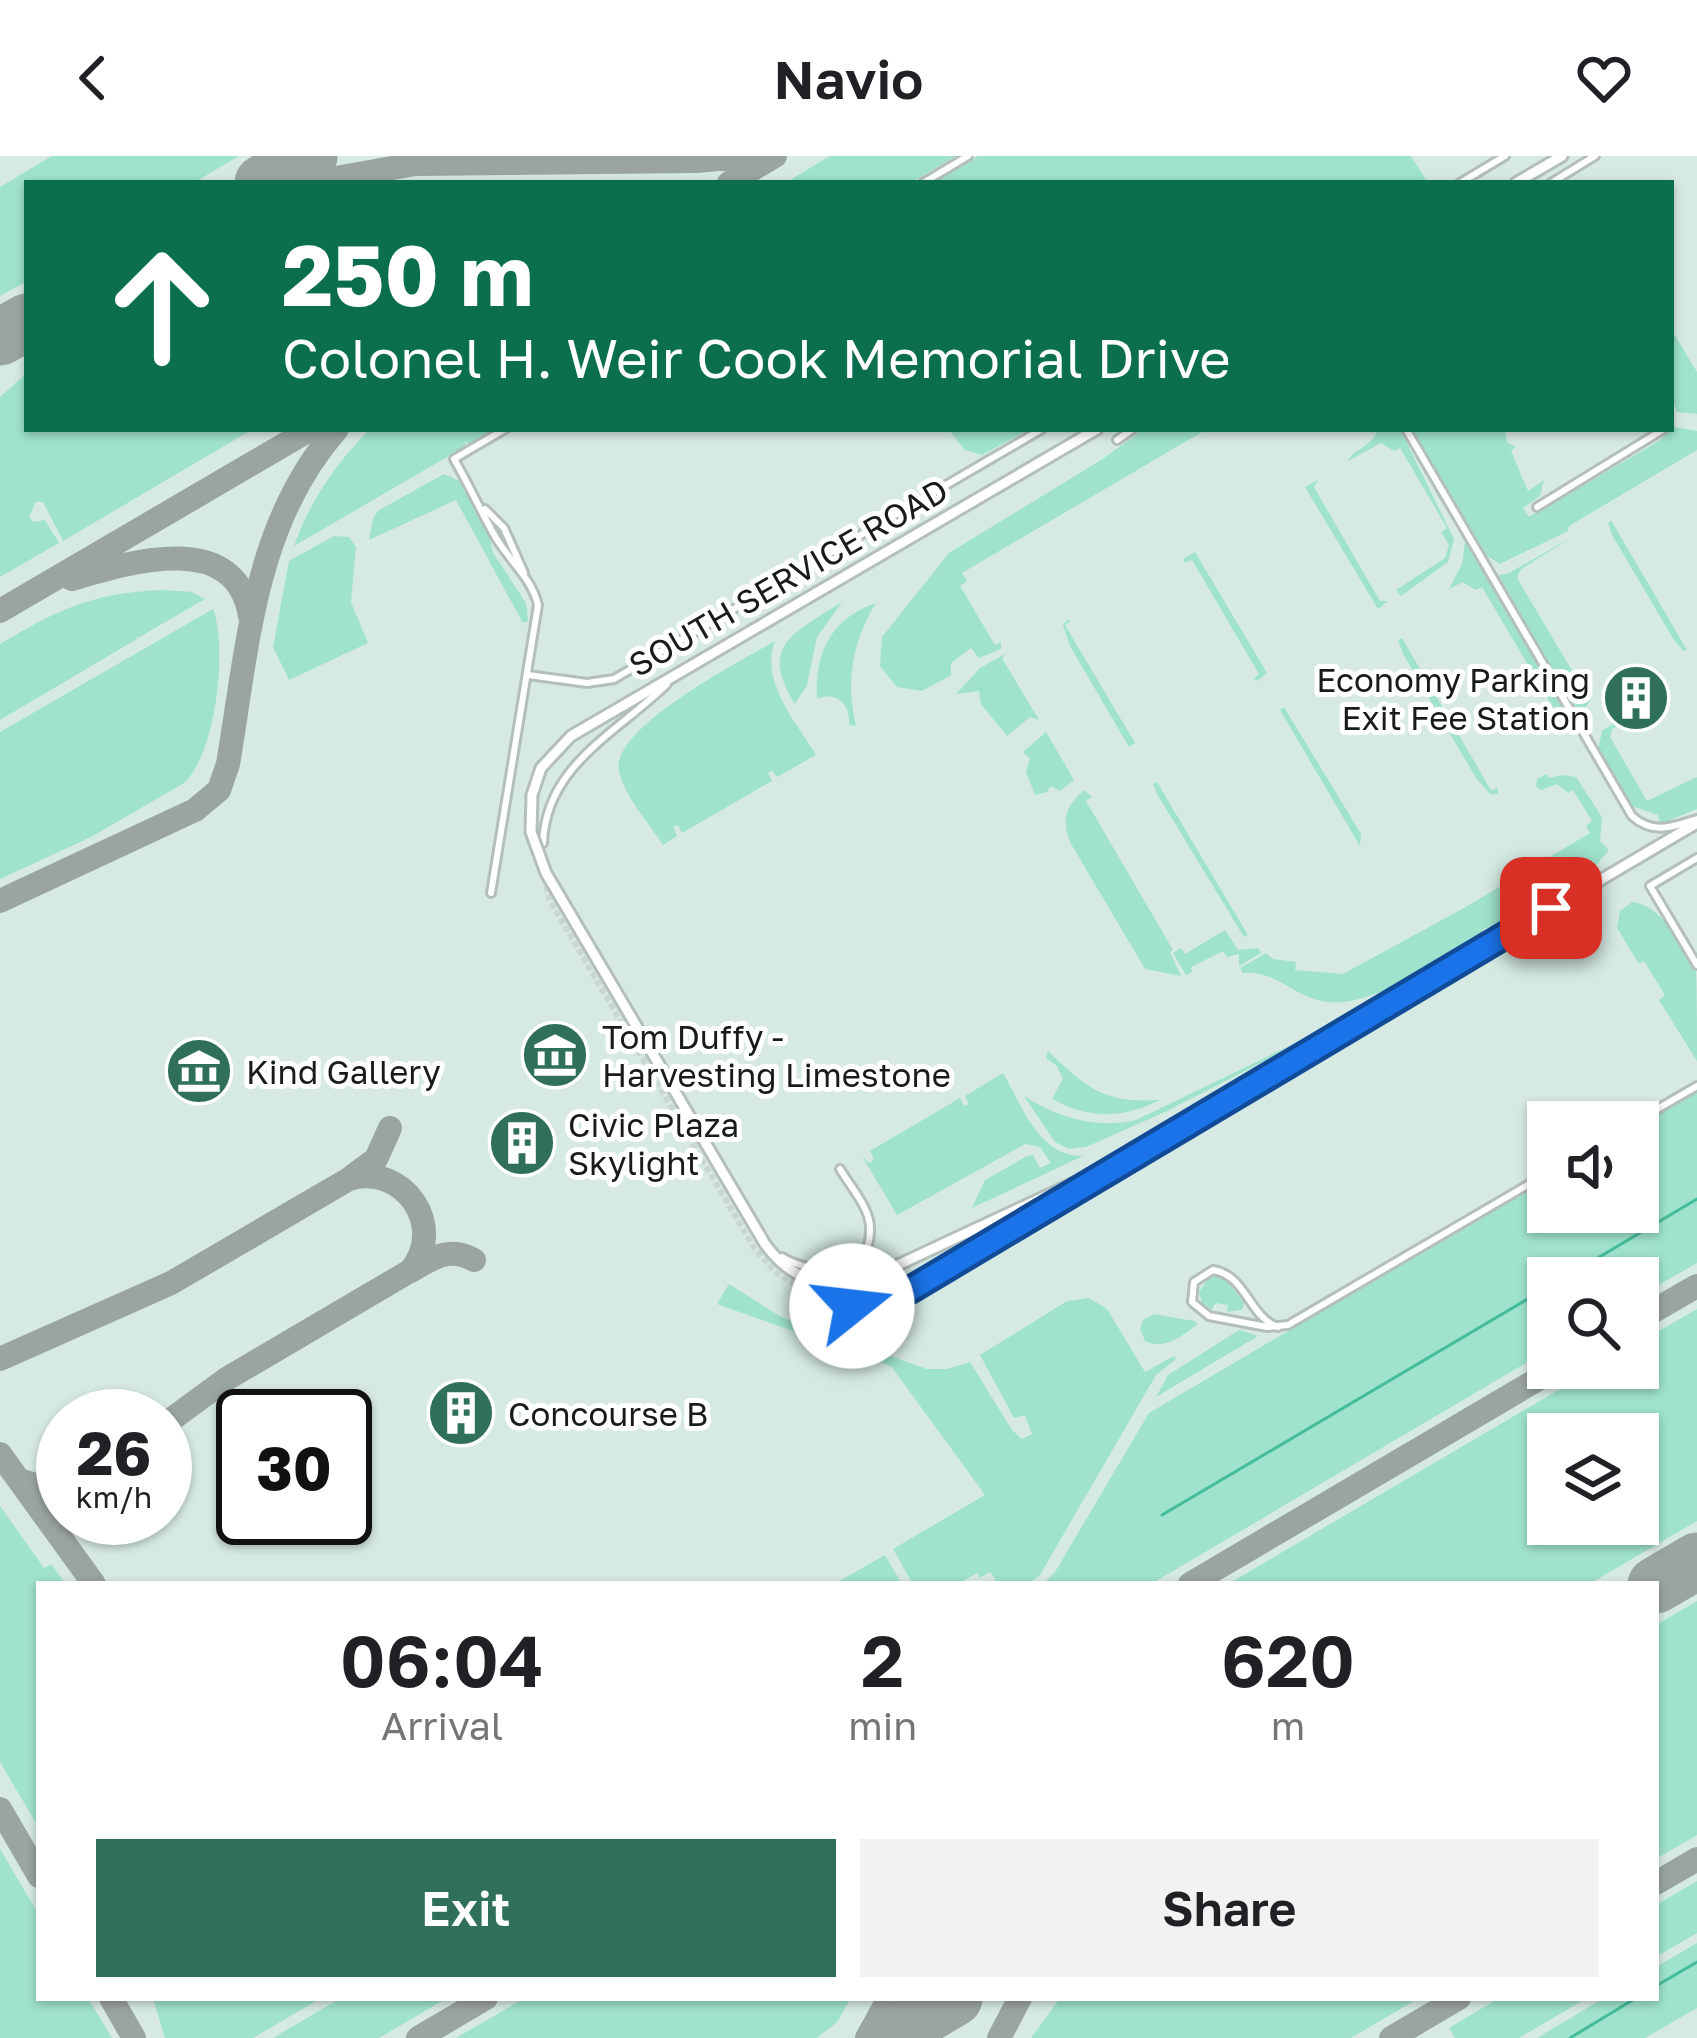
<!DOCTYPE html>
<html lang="en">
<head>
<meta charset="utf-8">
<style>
	:root { --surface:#fff; --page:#f2f2f2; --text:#202124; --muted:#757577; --accent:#2f6f5c }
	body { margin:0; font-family:"Golos Text",sans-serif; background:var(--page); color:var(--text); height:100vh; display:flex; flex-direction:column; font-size:45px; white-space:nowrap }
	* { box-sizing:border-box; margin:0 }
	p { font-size:39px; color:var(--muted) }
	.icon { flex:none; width:66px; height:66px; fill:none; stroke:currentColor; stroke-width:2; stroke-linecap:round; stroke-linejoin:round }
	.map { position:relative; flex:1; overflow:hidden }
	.sheet { position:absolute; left:36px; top:1425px; width:1623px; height:420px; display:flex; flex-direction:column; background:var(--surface); border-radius:0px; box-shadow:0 3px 9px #0004 }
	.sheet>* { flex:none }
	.top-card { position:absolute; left:24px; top:24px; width:1650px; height:252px; border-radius:0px; box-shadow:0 3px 9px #0004; background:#0b6e4f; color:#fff; overflow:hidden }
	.tools { position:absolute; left:1527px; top:945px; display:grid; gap:24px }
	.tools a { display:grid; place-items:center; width:132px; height:132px; border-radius:0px; background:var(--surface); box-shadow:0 3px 9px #0004; font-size:60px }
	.speed { position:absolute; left:36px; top:1233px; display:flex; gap:24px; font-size:60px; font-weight:700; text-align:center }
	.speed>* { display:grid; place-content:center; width:156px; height:156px; border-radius:50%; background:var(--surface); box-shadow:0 3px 9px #0004; line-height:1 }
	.speed small { font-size:30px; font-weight:400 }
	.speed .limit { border:6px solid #111; border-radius:18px; background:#fff; color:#111 }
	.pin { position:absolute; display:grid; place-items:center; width:102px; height:102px; color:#fff; margin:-51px; border-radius:24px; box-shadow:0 6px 18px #0006 }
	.me { position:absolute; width:132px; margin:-66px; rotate:74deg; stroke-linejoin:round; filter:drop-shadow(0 0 9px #0008) }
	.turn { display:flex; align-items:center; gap:42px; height:252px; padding:0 60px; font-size:54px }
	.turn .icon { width:156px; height:156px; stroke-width:2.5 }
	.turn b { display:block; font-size:84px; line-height:102px }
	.eta { display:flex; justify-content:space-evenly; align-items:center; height:204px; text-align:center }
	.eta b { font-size:72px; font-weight:600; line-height:84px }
	.primary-button { display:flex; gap:24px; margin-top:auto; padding:24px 60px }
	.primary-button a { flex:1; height:138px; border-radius:0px; background:var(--accent); color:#fff; font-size:48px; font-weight:600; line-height:138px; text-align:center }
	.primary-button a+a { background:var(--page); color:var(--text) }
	header { display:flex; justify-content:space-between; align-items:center; height:156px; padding:0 60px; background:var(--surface); font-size:54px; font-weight:600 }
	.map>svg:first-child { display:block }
	.built { fill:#d6eae3; fill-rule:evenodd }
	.green { fill:#9fe3cc; fill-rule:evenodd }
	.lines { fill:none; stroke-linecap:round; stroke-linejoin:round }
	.stream { stroke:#44bd9c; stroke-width:3 }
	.taxiway { stroke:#9aa4a0; stroke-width:24 }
	.runway { stroke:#9aa4a0; stroke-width:57 }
	.street-tunnel { stroke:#cbd6d2; stroke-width:6; stroke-dasharray:6 3; stroke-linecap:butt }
	.street-casing { stroke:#b4bfbb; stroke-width:12 }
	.secondary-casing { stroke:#b4bfbb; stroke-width:15 }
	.street { stroke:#fff; stroke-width:6 }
	.secondary { stroke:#fff; stroke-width:9 }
	.secondary-bridge-casing { stroke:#b4bfbb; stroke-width:15; stroke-linecap:butt }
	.secondary-bridge { stroke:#fff; stroke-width:9 }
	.route-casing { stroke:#114b97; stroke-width:30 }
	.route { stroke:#1a73e8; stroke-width:21 }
	.labels { text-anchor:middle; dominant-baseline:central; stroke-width:10; stroke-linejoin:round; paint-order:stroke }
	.street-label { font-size:33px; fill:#171b1a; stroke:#fff }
	.poi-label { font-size:33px; fill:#171b1a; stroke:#fff; text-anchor:start }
</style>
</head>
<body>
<header><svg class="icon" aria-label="back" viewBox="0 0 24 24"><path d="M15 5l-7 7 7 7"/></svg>Navio<svg class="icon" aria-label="heart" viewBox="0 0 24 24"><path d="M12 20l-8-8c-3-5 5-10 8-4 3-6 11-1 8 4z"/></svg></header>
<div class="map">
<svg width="1697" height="1882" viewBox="0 0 1697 1882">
	<rect width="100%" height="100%" fill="#ebf7f2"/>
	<!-- built -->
	<path class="built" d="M 0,0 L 1697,0 L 1697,1882 L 0,1882 ZM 27,27 L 1671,27 L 1671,273 L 27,273 ZM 1548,966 L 1638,966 L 1638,1056 L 1548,1056 ZM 1548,1122 L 1638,1122 L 1638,1212 L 1548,1212 ZM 63,1260 L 165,1260 L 165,1362 L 63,1362 ZM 243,1260 L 345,1260 L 345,1362 L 243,1362 ZM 1548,1278 L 1638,1278 L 1638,1368 L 1548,1368 ZM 39,1428 L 1656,1428 L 1656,1842 L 39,1842 Z"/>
	<!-- green -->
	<path class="green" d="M 52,0 L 239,0 L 193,27 L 27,27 L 27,125 L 0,140 L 0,31 Z
		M 830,0 L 956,0 L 910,27 L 785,27 Z
		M 978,0 L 1411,0 L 1428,27 L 933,27 Z
		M 1671,173 L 1697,216 L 1697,258 L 1677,256 L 1671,239 Z
		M 27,217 L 27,273 L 253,273 L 63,385 L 43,346 L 36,346 L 29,360 L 33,366 L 45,364 L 59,387 L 0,421 L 0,241 Z
		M 1674,271 L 1697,275 L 1697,294 L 1569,370 L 1568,375 L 1500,408 L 1487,400 L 1412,273 L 1505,273 L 1507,286 L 1516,291 L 1511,295 L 1528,335 L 1544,324 L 1540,340 L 1523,352 L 1529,361 L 1659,285 Z
		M 370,273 L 494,273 L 469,288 L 465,285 L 466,290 L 294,390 C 310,345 336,307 370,273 Z
		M 948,273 L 1030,273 L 982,299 L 965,294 Z
		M 1144,273 L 1207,273 L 962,417 L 967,425 L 960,430 L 995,489 L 1001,486 L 1001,493 L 979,502 L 971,492 L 951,507 L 951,519 L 922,535 L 897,531 L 880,510 L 882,481 L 949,397 L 1101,304 Z
		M 1378,273 L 1400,273 L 1454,383 L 1448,406 L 1401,440 L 1396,434 L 1445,402 L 1449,389 L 1441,376 L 1447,372 L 1400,292 L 1394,295 L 1381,287 L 1348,305 C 1354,292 1373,291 1378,273 Z
		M 444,318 L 462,326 L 490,380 L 492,395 L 526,447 L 528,465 L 523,467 L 456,344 L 369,384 L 373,362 L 379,354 Z
		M 1318,324 L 1314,331 L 1380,445 L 1388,445 L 1378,453 L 1305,331 Z
		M 1611,364 L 1687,494 L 1683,495 L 1674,484 L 1612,379 L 1608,367 Z
		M 334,380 L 349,381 L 356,391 L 351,446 L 368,487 L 289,524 L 273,491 L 289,405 Z
		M 1574,380 L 1521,413 L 1517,422 L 1590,545 L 1578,561 L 1495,420 L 1509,417 Z
		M 1465,385 L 1572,567 L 1562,579 L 1558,574 L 1564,570 L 1482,431 L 1475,434 L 1463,426 L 1449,433 L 1462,408 Z
		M 1195,396 L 1267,517 L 1257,525 L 1254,523 L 1259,518 L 1192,404 L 1185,407 L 1183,403 Z
		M 163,434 L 192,436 L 205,443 L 138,482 L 136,480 L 137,483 L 0,564 L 0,488 C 59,453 92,437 163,434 Z
		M 842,446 L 817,481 L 807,529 L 795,548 C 758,489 794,477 842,446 Z
		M 876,447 C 853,485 845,524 856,570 L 849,569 C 851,548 836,535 817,543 C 815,495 831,463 876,447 Z
		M 213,453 C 228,492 216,598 184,627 L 91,681 L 0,723 L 0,576 Z
		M 1068,463 L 1071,465 L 1065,469 L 1135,587 L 1129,591 L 1070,490 L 1063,469 Z
		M 1402,482 L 1491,634 L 1498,632 L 1498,638 L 1490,638 L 1476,622 L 1403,498 L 1398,484 Z
		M 775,485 C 760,526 795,564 816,599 L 777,621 L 772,614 L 768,617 L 772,625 L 682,677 L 678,669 L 673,671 L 677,680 L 663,689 C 649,667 624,640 619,615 C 610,572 741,505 775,485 Z
		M 1007,497 L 1002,502 L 1039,564 L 1030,561 L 1007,580 L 981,548 L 979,535 L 956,538 L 980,512 Z
		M 1284,551 L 1361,678 L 1360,690 L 1280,554 Z
		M 1630,556 L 1633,561 L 1612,573 L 1610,581 L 1647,645 L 1697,621 L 1697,653 L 1660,668 L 1658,659 L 1629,649 L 1598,594 L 1602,575 Z
		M 1046,576 L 1074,624 L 1060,635 L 1051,630 L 1047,636 L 1035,639 L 1026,616 L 1030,603 L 1023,596 Z
		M 1546,618 L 1549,622 L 1562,619 L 1576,621 L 1602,661 L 1600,685 L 1609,694 L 1593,713 L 1493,773 L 1490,770 L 1482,774 L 1483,779 C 1441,802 1370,856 1321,845 C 1292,838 1274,814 1243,817 L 1240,812 L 1266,797 L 1273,803 L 1296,806 L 1295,814 L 1343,818 L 1464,752 L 1590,677 L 1586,670 L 1592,665 L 1573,634 L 1568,637 L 1557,628 L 1541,634 L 1536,631 L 1537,623 Z
		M 1157,626 L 1248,779 L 1244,781 L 1157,638 L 1153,628 Z
		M 1085,634 L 1092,641 L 1086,645 L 1173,794 L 1170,796 L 1181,820 L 1145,813 L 1070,686 C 1061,664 1066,648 1085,634 Z
		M 1632,746 C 1659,747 1687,792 1696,816 C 1697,837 1697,882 1697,905 L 1659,844 L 1665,839 L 1644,805 L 1639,808 L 1617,772 L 1620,755 Z
		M 1225,774 L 1238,794 L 1258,792 L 1261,797 L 1239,810 L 1239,798 L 1227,801 L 1223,795 L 1191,811 L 1192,816 L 1186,819 L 1173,797 L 1181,792 L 1185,798 Z
		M 1364,854 L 1165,956 L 1086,991 L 1069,993 L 1055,986 L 1024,940 C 1058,962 1096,973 1136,964 Z
		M 1048,895 C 1089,934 1104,947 1160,944 C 1123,963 1089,963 1052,943 L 1063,923 L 1057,910 L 1046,902 Z
		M 1003,917 C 1023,951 1038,1000 1083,1000 L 972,1052 L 985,1024 L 1027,1000 L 1033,999 L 1040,1012 L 1051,1007 L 1040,991 L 1025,988 L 897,1059 L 862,1000 L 869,1007 L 874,1004 L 870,995 L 960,942 L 964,950 L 969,948 L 965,940 Z
		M 1697,935 L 1697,1107 L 1638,1141 L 1638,1122 L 1548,1122 L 1548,1194 L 1151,1428 L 1043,1428 L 1055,1416 L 1149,1257 L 1548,1022 L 1548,1056 L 1638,1056 L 1638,970 Z
		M 1209,1121 C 1227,1119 1234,1134 1244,1147 L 1242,1154 L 1227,1156 L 1228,1149 L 1215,1147 L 1212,1154 L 1202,1147 L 1199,1136 Z
		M 729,1128 L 781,1161 L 927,1213 L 947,1213 L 970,1206 L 1012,1274 L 1022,1283 L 1032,1278 L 1025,1259 L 1014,1262 L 980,1199 L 1067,1145 L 1089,1142 L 1107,1153 L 1145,1216 L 1174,1200 L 1176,1203 L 1156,1219 L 1040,1419 L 1028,1428 L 998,1428 L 990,1416 L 980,1422 L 977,1417 L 958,1428 L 913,1428 L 893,1393 L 985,1339 L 891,1210 L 717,1148 Z
		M 1697,1153 L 1697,1365 L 1589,1428 L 1228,1428 L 1596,1212 L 1638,1212 L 1638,1187 ZM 1638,1278 L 1638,1368 L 1548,1368 L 1548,1278 Z
		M 1154,1158 L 1194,1165 L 1198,1168 C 1182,1180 1164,1195 1145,1185 L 1140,1173 L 1143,1164 Z
		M 1239,1174 L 1258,1180 L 1156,1241 L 1168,1219 Z
		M 0,1350 L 44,1412 L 51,1408 L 66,1428 L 39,1428 L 39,1672 L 0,1606 Z
		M 885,1399 L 902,1428 L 834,1428 Z
		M 1697,1445 L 1697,1679 L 1656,1703 L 1656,1469 Z
		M 0,1693 L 39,1759 L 39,1842 L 88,1842 L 112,1882 L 0,1882 Z
		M 1697,1725 L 1697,1777 L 1656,1801 L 1656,1749 Z
		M 1697,1787 L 1697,1852 L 1645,1882 L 1537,1882 L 1604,1842 L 1656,1842 L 1656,1811 Z
		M 153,1842 L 321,1842 L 253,1882 L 165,1882 Z
		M 341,1842 L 447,1842 L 379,1882 L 273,1882 Z
		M 525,1842 L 851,1842 L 837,1866 L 817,1882 L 456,1882 Z
		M 1060,1842 L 1419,1842 L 1351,1882 L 1031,1882 Z
		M 1499,1842 L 1587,1842 L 1519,1882 L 1455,1882 L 1449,1872 Z"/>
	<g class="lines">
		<!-- stream -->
		<path class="stream" d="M 1564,1122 L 1697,1043
			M 1162,1359 L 1548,1131
			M 1656,1830 L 1697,1806
			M 1570,1882 L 1636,1842"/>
		<!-- taxiway -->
		<path class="taxiway" d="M 308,27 L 415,8 L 697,5 L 751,0
			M 729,27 L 775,0
			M 0,185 L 27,166
			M 72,423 C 130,406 236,373 250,460
			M 0,455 L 311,273
			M 0,745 L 195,654 L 219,634 L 228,608 C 248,490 254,367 337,273
			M 353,1020 L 376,1003 L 390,972
			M 411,1115 C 432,1102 450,1090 474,1104
			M 1638,1164 L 1697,1130
			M 0,1203 L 171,1127 L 349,1023 C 403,1006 448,1071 410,1115 L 228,1222 L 165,1268
			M 0,1298 L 94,1428
			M 19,1324 L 45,1332 L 63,1333
			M 1190,1428 L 1557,1212
			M 1655,1428 L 1697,1403
			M 0,1653 L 39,1720
			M 1656,1727 L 1697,1703
			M 111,1842 L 134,1882
			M 418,1882 L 486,1842
			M 867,1882 L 889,1842
			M 999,1882 L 1020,1842
			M 1391,1882 L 1459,1842"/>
		<!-- runway -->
		<path class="runway" d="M 263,27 L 309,0
			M 0,181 L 27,166
			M 1656,1429 L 1697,1405
			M 886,1882 L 954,1842"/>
		<!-- street-tunnel -->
		<path class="street-tunnel" d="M 544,721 L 550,745 L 754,1092 L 774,1115 L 807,1137"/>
		<!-- street casing -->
		<g class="street-casing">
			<path id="street" d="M 923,27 L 968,0
				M 1460,27 L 1505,0
				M 1551,27 L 1595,0
				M 1406,273 L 1632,660 C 1653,679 1672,671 1697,663
				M 1117,284 L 1133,273
				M 1537,351 L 1664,273
				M 485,353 L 504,372 L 524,417
				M 528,519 L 587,527 L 614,523 L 1042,273
				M 543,687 C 546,609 617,577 667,528
				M 1697,702 L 1650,730 L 1697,809
				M 491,737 L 538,449 C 532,423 510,405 496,382 C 481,356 469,329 454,303 L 505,273
				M 1635,966 L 1697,930
				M 782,1101 C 812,1119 872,1123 870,1072 C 870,1052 850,1030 840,1013
				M 807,1137 L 852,1150 L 896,1141 L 1113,1013
				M 1278,1171 C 1249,1161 1246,1119 1213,1114 L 1194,1126 L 1192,1146 L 1209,1160 L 1267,1171 L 1288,1169 L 1548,1017"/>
		</g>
		<!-- secondary casing -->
		<g class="secondary-casing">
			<path id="secondary" d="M 1516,27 L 1562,0
				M 532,639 L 541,612 L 571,580 L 1097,273
				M 765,1088 C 790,1123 829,1138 870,1122 L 1138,997 L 1697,667"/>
		</g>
		<!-- street -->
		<use href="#street" class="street"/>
		<!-- secondary -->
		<use href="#secondary" class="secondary"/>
		<!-- secondary-bridge casing -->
		<g class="secondary-bridge-casing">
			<path id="secondary-bridge" d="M 532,639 L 531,676 L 546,717 L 765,1088"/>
		</g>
		<!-- secondary-bridge -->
		<use href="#secondary-bridge" class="secondary-bridge"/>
	</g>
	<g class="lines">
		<!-- route casing -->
		<g class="route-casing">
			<path id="route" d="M 852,1150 L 881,1146 L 910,1134 L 1551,752"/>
		</g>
		<!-- route -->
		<use href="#route" class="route"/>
	</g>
	<!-- icons -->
	<defs>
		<g id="building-disc" transform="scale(3.45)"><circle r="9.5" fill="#2f6f5c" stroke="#fff"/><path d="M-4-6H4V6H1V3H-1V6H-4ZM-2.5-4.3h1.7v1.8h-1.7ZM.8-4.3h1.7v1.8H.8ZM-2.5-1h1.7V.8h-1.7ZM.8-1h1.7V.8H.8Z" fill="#fff"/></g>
		<g id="museum-disc" transform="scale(3.45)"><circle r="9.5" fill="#2f6f5c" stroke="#fff"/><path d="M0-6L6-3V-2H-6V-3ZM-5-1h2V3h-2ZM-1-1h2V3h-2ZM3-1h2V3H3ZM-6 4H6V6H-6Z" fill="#fff"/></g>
	</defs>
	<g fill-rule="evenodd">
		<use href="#building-disc" x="1636" y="542"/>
		<use href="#museum-disc" x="555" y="899"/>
		<use href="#museum-disc" x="199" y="915"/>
		<use href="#building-disc" x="522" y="987"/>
		<use href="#building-disc" x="461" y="1257"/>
	</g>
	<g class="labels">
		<!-- street labels -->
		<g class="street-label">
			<text transform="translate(788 421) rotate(-30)">SOUTH SERVICE ROAD</text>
		</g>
		<!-- poi labels -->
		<g class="poi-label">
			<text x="1590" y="523" text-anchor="end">Economy Parking<tspan x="1590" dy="38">Exit Fee Station</tspan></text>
			<text x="602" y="880">Tom Duffy -<tspan x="602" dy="38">Harvesting Limestone</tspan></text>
			<text x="246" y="915">Kind Gallery</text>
			<text x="568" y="968">Civic Plaza<tspan x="568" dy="38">Skylight</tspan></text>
			<text x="508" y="1257">Concourse B</text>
		</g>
	</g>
</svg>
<div class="tools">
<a><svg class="icon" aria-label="sound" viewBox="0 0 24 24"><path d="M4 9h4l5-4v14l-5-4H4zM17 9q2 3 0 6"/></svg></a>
<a><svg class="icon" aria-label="search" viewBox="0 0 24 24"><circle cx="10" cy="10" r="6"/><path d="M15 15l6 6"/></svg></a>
<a><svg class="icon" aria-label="layers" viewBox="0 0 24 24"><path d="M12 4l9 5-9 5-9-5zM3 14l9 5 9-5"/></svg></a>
</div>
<div class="speed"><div>26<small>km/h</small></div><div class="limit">30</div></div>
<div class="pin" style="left:1551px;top:752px;background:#d93025"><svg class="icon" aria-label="arrive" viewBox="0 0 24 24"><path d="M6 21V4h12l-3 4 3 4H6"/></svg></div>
<svg class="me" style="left:852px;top:1150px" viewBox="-20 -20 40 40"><circle r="19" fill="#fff"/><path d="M0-13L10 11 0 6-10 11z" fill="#1a73e8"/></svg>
<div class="top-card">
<div class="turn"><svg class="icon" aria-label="ahead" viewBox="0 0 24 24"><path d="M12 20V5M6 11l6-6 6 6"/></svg><div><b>250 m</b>Colonel H. Weir Cook Memorial Drive</div></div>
</div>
<section class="sheet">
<div class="eta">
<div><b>06:04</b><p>Arrival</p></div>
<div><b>2</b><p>min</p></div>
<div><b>620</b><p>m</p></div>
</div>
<div class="primary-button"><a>Exit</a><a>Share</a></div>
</section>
</div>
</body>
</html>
